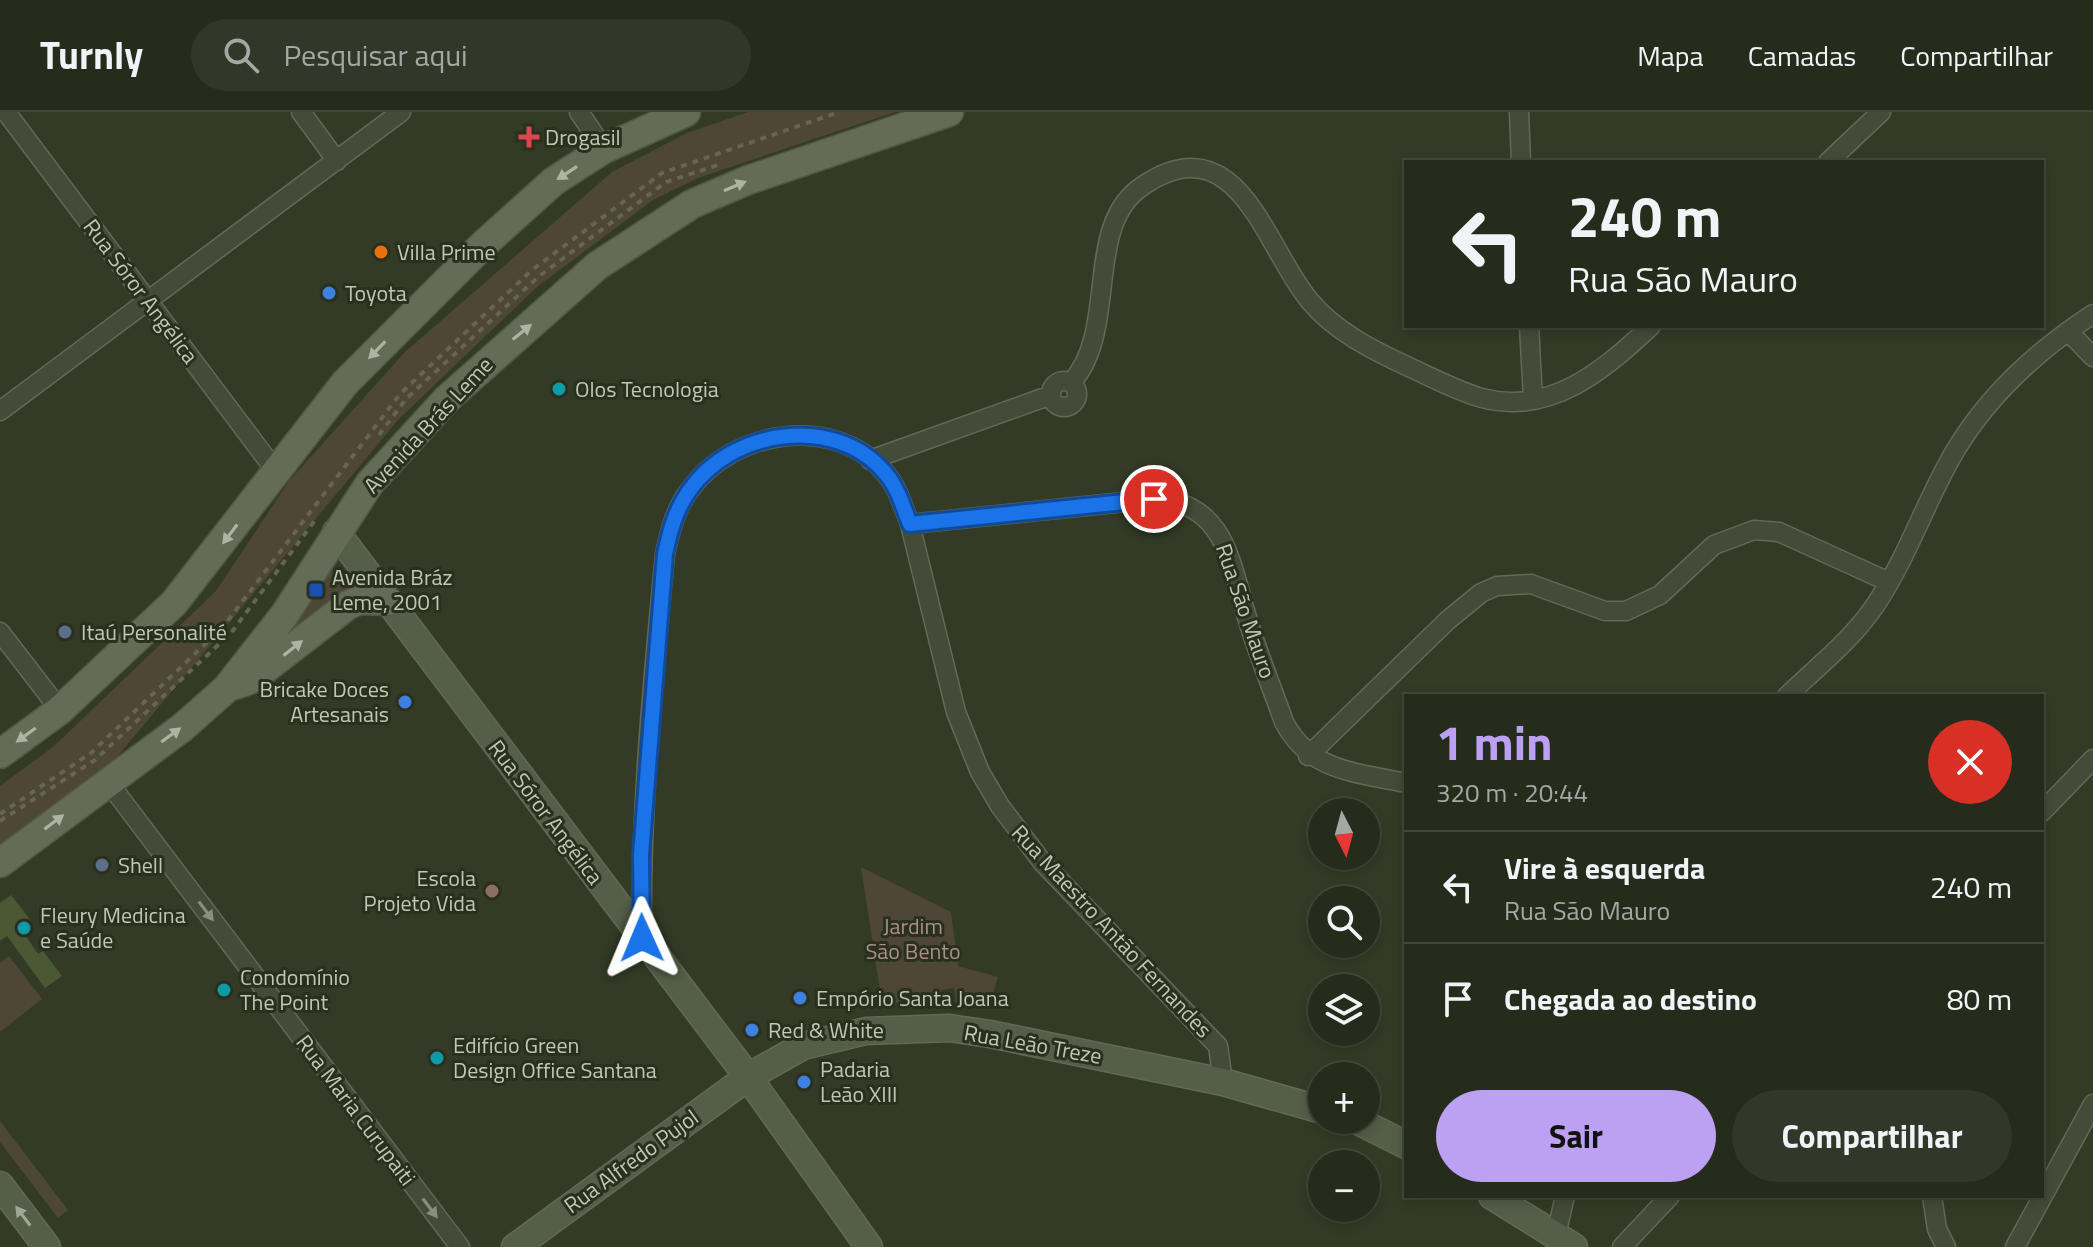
<!DOCTYPE html>
<html lang="pt">
<head>
<meta charset="utf-8">
<style>
	:root { --surface:#262c1c; --page:#323829; --text:#f1f3f6; --muted:#a4a7a3; --line:#42483b; --accent:#bca0f2 }
	body { margin:0; font-family:"Titillium Web",sans-serif; background:var(--page); color:var(--text); height:100vh; display:flex; flex-direction:column; font-size:30px; white-space:nowrap }
	* { box-sizing:border-box; margin:0 }
	p { font-size:26px; color:var(--muted) }
	.icon { flex:none; width:44px; height:44px; fill:none; stroke:currentColor; stroke-width:2; stroke-linecap:round; stroke-linejoin:round }
	.map { position:relative; flex:1; overflow:hidden }
	.sheet { position:absolute; left:1404px; top:582px; width:640px; height:504px; display:flex; flex-direction:column; background:var(--surface); border-radius:0px; box-shadow:0 4px 12px #0003,0 0 0 2px var(--line) }
	.sheet>* { flex:none }
	.top-card { position:absolute; left:1404px; top:48px; width:640px; height:168px; border-radius:0px; box-shadow:0 4px 12px #0003,0 0 0 2px var(--line); background:#262c1c; color:var(--text); overflow:hidden }
	.needle { width:52px; rotate:174deg }
	.fabs { position:absolute; left:1308px; top:686px; display:grid; gap:16px }
	.fabs a { display:grid; place-items:center; width:72px; height:72px; border-radius:50%; background:var(--surface); box-shadow:0 4px 12px #0003,0 0 0 2px var(--line); font-size:40px }
	.pin { position:absolute; display:grid; place-items:center; width:68px; height:68px; color:#fff; margin:-34px; border:4px solid #fff; border-radius:50%; box-shadow:0 2px 8px #0007 }
	.me { position:absolute; width:88px; margin:-44px; rotate:359deg; stroke-linejoin:round; filter:drop-shadow(0 0 6px #0008) }
	.turn { display:flex; align-items:center; gap:28px; height:168px; padding:0 32px; font-size:36px }
	.turn .icon { width:104px; height:104px; stroke-width:2.5 }
	.turn b { display:block; font-size:56px; line-height:68px }
	.round { display:grid; place-items:center; flex:none; width:84px; height:84px; border-radius:42px; background:var(--page) }
	.headline { display:flex; align-items:center; justify-content:space-between; height:136px; padding:0 32px }
	h1 { font-size:48px; font-weight:700; line-height:60px; color:var(--accent) }
	.button { display:flex; gap:16px; margin-top:auto; padding:16px 32px }
	.button a { flex:1; height:92px; border-radius:48px; background:var(--accent); color:#111; font-size:32px; font-weight:700; line-height:92px; text-align:center }
	.button a+a { background:var(--page); color:var(--text) }
	ul { padding:0; list-style:none }
	li { display:flex; align-items:center; gap:24px; height:112px; padding:0 32px; border-top:2px solid var(--line) }
	li div { flex:1 }
	li b { display:block; font-size:30px }
	li em { font-style:normal }
	header { display:flex; align-items:center; gap:48px; box-sizing:border-box; height:112px; padding:0 40px; background:var(--surface); border-bottom:2px solid var(--line) }
	header strong { font-size:38px }
	nav { display:flex; gap:44px; margin-inline-start:auto; font-size:28px }
	.search { width:560px; height:72px; background:var(--page); display:flex; align-items:center; gap:20px; box-sizing:border-box; padding:0 28px; border-radius:44px; color:var(--muted); font-size:30px }
	.map>svg:first-child { display:block }
	.green { fill:#4e4636 }
	.water { fill:#4a5834 }
	.lines { fill:none; stroke-linecap:round; stroke-linejoin:round }
	.street-casing { stroke:#626957; stroke-width:21 }
	.secondary-casing { stroke:#626957; stroke-width:29 }
	.primary-casing { stroke:#505745; stroke-width:31 }
	.path { stroke:#656553; stroke-width:4; stroke-dasharray:6 6; stroke-linecap:butt }
	.street { stroke:#444b39; stroke-width:18 }
	.secondary { stroke:#545e48; stroke-width:26 }
	.primary { stroke:#646b57; stroke-width:28 }
	.oneway { fill:#adb5a2 }
	.oneway2 { fill:#888f7d }
	.oneway3 { fill:#9fa894 }
	.route-casing { stroke:#114b97; stroke-width:20 }
	.route { stroke:#1a73e8; stroke-width:14 }
	.health-dot { fill:#e0444e; stroke:#29301e; stroke-width:3 }
	.food-dot { fill:#e8710a; stroke:#29301e; stroke-width:3 }
	.shop-dot { fill:#3f7fe0; stroke:#29301e; stroke-width:3 }
	.culture-dot { fill:#0f9aa8; stroke:#29301e; stroke-width:3 }
	.transit-dot { fill:#1a4fb4; stroke:#29301e; stroke-width:3 }
	.service-dot { fill:#5c6f8a; stroke:#29301e; stroke-width:3 }
	.education-dot { fill:#8d6e63; stroke:#29301e; stroke-width:3 }
	.labels { text-anchor:middle; dominant-baseline:central; stroke-width:6; stroke-linejoin:round; paint-order:stroke }
	.poi-label { font-size:22px; fill:#bfc7b5; stroke:#29301e; text-anchor:start }
	.street-label { font-size:22px; fill:#bfc7b5; stroke:#29301e }
	.park-label { font-size:22px; fill:#ab8d8b; stroke:#29301e }
</style>
</head>
<body>
<header>
<strong>Turnly</strong>
<div class="search"><svg class="icon" aria-label="search" viewBox="0 0 24 24"><circle cx="10" cy="10" r="6"/><path d="M15 15l6 6"/></svg>Pesquisar aqui</div>
<nav><a>Mapa</a><a>Camadas</a><a>Compartilhar</a></nav>
</header>
<div class="map">
<svg width="2093" height="1135" viewBox="0 0 2093 1135">
	<rect width="100%" height="100%" fill="#333b26"/>
	<!-- green -->
	<path class="green" d="M 748,0 L 895,0 L 698,66 L 653,88 L 537,175 L 399,307 L 107,657 L 0,735 L 0,674 L 53,635 L 216,479 L 289,369 L 405,240 L 612,60 L 687,21 Z
		M 327,451 L 349,478 L 257,555 Z
		M 861,755 L 951,800 L 958,854 L 998,865 L 990,891 L 956,890 L 954,876 L 941,878 L 943,890 L 882,891 Z
		M 9,844 L 42,887 L 0,920 L 0,851 Z
		M 0,1009 L 68,1098 L 58,1106 L 0,1030 Z"/>
	<!-- water -->
	<path class="water" d="M 11,783 L 29,806 L 19,814 L 38,842 L 43,839 L 62,864 L 45,876 L 7,824 L 0,829 L 0,791 Z"/>
	<g class="lines">
		<!-- street casing -->
		<g class="street-casing">
			<path id="street" d="M 6,0 L 275,358
				M 301,0 L 337,49
				M 579,0 L 604,37
				M 1519,0 L 1521,50
				M 1828,50 L 1881,0
				M 1529,214 L 1533,287
				M 2068,219 L 2093,245
				M1051 282a13 13 0 1 1 26 0a13 13 0 1 1-26 0Z
				M 1071,271 C 1120,217 1082,112 1144,73 C 1238,11 1265,135 1309,188 C 1334,219 1374,239 1409,255 C 1433,266 1457,279 1482,286 C 1551,304 1604,258 1651,214
				M 0,299 L 401,0
				M 870,348 L 1051,283
				M 910,412 L 1154,387 C 1231,390 1231,461 1251,518 C 1261,549 1273,579 1284,610 C 1310,660 1356,660 1406,671
				M 0,520 L 60,598
				M 1787,584 C 1817,555 1853,527 1876,492 C 1908,444 1926,388 1955,339 C 1989,282 2038,238 2093,202
				M 1308,644 L 1448,508 L 1481,481 L 1497,474 L 1531,472 L 1605,499 L 1626,499 L 1660,483 L 1714,433 L 1754,418 L 1779,420 L 1889,470
				M 108,670 L 460,1135
				M 2042,700 L 2093,647
				M 642,826 C 640,697 653,570 665,442 C 670,419 675,398 689,379 C 732,317 836,301 886,362 C 898,376 903,395 910,412 L 956,600 L 980,660 L 1000,694 L 1043,751 L 1218,934 L 1223,970
				M 1932,1084 L 1937,1117 L 1946,1135
				M 1556,1123 L 1565,1084
				M 1622,1135 L 1670,1084
				M 2015,1135 L 2093,992"/>
		</g>
		<!-- secondary casing -->
		<g class="secondary-casing">
			<path id="secondary" d="M 336,420 L 748,965 L 869,1135
				M 1356,1008 L 1406,1033
				M 0,1073 L 47,1135
				M 1492,1084 L 1574,1135
				M 515,1135 L 748,965 L 803,934 L 866,919 L 949,916 L 990,922 L 1223,970 L 1322,998"/>
		</g>
		<!-- primary casing -->
		<g class="primary-casing">
			<path id="primary" d="M 235,573 L 252,567 L 348,493 L 360,488 L 388,489
				M 0,642 L 60,598 L 174,491 L 345,271 L 484,132 L 554,69 L 604,37 L 686,0
				M 0,751 L 183,615 L 227,576 L 285,502 L 370,371 L 447,287 L 597,154 L 692,92 L 748,68 L 949,0"/>
		</g>
		<!-- path -->
		<path class="path" d="M 379,323 L 406,287 L 538,165 L 666,70 L 718,53
			M 0,702 L 91,641 L 223,515 L 400,282 L 532,158 L 662,61 L 839,0
			M 0,709 L 95,648 L 231,521 L 316,407"/>
		<!-- street -->
		<use href="#street" class="street"/>
		<!-- secondary -->
		<use href="#secondary" class="secondary"/>
		<!-- primary -->
		<use href="#primary" class="primary"/>
	</g>
	<!-- one-way arrows -->
	<defs><path id="oneway-solid" d="M-6-.8H1V-3.2L6.5 0L1 3.2V.8H-6Z" transform="scale(2)"/></defs>
	<g class="oneway">
		<use href="#oneway-solid" transform="translate(567 61) rotate(147)"/>
		<use href="#oneway-solid" transform="translate(735 74) rotate(-23)"/>
		<use href="#oneway-solid" transform="translate(522 220) rotate(-39)"/>
		<use href="#oneway-solid" transform="translate(377 238) rotate(134)"/>
		<use href="#oneway-solid" transform="translate(230 422) rotate(127)"/>
		<use href="#oneway-solid" transform="translate(293 536) rotate(-38)"/>
		<use href="#oneway-solid" transform="translate(26 623) rotate(144)"/>
		<use href="#oneway-solid" transform="translate(171 623) rotate(-36)"/>
		<use href="#oneway-solid" transform="translate(54 710) rotate(-37)"/>
	</g>
	<g class="oneway2">
		<use href="#oneway-solid" transform="translate(206 799) rotate(53)"/>
		<use href="#oneway-solid" transform="translate(430 1096) rotate(53)"/>
	</g>
	<use class="oneway3" href="#oneway-solid" transform="translate(23 1104) rotate(-127)"/>
	<g class="lines">
		<!-- route casing -->
		<g class="route-casing">
			<path id="route" d="M 642,826 L 641,743 L 665,442 C 670,419 675,399 689,379 C 731,317 836,301 886,362 C 898,376 903,395 910,412 L 1154,387"/>
		</g>
		<!-- route -->
		<use href="#route" class="route"/>
	</g>
	<!-- markers -->
	<path class="health-dot" d="M525 13h8v8h8v8h-8v8h-8v-8h-8v-8h8z"/>
	<circle class="food-dot" cx="381" cy="140" r="8"/>
	<g class="shop-dot">
		<circle cx="329" cy="181" r="8"/>
		<circle cx="405" cy="590" r="8"/>
		<circle cx="800" cy="886" r="8"/>
		<circle cx="752" cy="918" r="8"/>
		<circle cx="804" cy="970" r="8"/>
	</g>
	<g class="culture-dot">
		<circle cx="559" cy="277" r="8"/>
		<circle cx="24" cy="816" r="8"/>
		<circle cx="224" cy="878" r="8"/>
		<circle cx="437" cy="946" r="8"/>
	</g>
	<rect class="transit-dot" x="308" y="470" width="16" height="16" rx="4"/>
	<g class="service-dot">
		<circle cx="65" cy="520" r="8"/>
		<circle cx="102" cy="753" r="8"/>
	</g>
	<circle class="education-dot" cx="492" cy="779" r="8"/>
	<g class="labels">
		<!-- poi labels -->
		<g class="poi-label">
			<text x="545" y="25">Drogasil</text>
			<text x="397" y="140">Villa Prime</text>
			<text x="345" y="181">Toyota</text>
			<text x="575" y="277">Olos Tecnologia</text>
			<text x="332" y="465">Avenida Bráz<tspan x="332" dy="25">Leme, 2001</tspan></text>
			<text x="81" y="520">Itaú Personalité</text>
			<text x="389" y="577" text-anchor="end">Bricake Doces<tspan x="389" dy="25">Artesanais</tspan></text>
			<text x="118" y="753">Shell</text>
			<text x="476" y="766" text-anchor="end">Escola<tspan x="476" dy="25">Projeto Vida</tspan></text>
			<text x="40" y="803">Fleury Medicina<tspan x="40" dy="25">e Saúde</tspan></text>
			<text x="240" y="865">Condomínio<tspan x="240" dy="25">The Point</tspan></text>
			<text x="816" y="886">Empório Santa Joana</text>
			<text x="768" y="918">Red &amp; White</text>
			<text x="453" y="933">Edifício Green<tspan x="453" dy="25">Design Office Santana</tspan></text>
			<text x="820" y="957">Padaria<tspan x="820" dy="25">Leão XIII</tspan></text>
		</g>
		<!-- street labels -->
		<g class="street-label">
			<text transform="translate(141 179) rotate(53)">Rua Sóror Angélica</text>
			<text transform="translate(428 313) rotate(-47)">Avenida Brás Leme</text>
			<text transform="translate(1246 499) rotate(71)">Rua São Mauro</text>
			<text transform="translate(546 700) rotate(53)">Rua Sóror Angélica</text>
			<text transform="translate(1112 819) rotate(47)">Rua Maestro Antão Fernandes</text>
			<text transform="translate(1033 932) rotate(10)">Rua Leão Treze</text>
			<text transform="translate(356 998) rotate(53)">Rua Maria Curupaiti</text>
			<text transform="translate(631 1049) rotate(-36)">Rua Alfredo Pujol</text>
		</g>
		<!-- park labels -->
		<g class="park-label">
			<text x="913" y="814">Jardim<tspan x="913" dy="25">São Bento</tspan></text>
		</g>
	</g>
</svg>
<div class="fabs">
<a><svg class="needle" viewBox="-14 -14 28 28"><path d="M0-13l5 13h-10z" fill="#e53935"/><path d="M0 13l5-13h-10z" fill="#a4a7a3"/></svg></a>
<a><svg class="icon" aria-label="search" viewBox="0 0 24 24"><circle cx="10" cy="10" r="6"/><path d="M15 15l6 6"/></svg></a>
<a><svg class="icon" aria-label="layers" viewBox="0 0 24 24"><path d="M12 4l9 5-9 5-9-5zM3 14l9 5 9-5"/></svg></a>
<a>+</a>
<a>−</a>
</div>
<div class="pin" style="left:1154px;top:387px;background:#d93025"><svg class="icon" aria-label="arrive" viewBox="0 0 24 24"><path d="M6 21V4h12l-3 4 3 4H6"/></svg></div>
<svg class="me" style="left:642px;top:826px" viewBox="-20 -20 40 40"><path d="M0-17L14 15 0 8-14 15z" fill="#1a73e8" stroke="#fff" stroke-width="4"/></svg>
<div class="top-card">
<div class="turn"><svg class="icon" aria-label="left" viewBox="0 0 24 24"><path d="M17 20v-9H6M10 6l-5 5 5 5"/></svg><div><b>240 m</b>Rua São Mauro</div></div>
</div>
<section class="sheet">
<div class="headline"><div><h1>1 min</h1><p>320 m · 20:44</p></div><a class="round" style="background:#d93025;color:#fff"><svg class="icon" aria-label="close" viewBox="0 0 24 24"><path d="M6 6l12 12M18 6L6 18"/></svg></a></div>
<ul>
<li><svg class="icon" aria-label="left" viewBox="0 0 24 24"><path d="M17 20v-9H6M10 6l-5 5 5 5"/></svg><div><b>Vire à esquerda</b><p>Rua São Mauro</p></div><em>240 m</em></li>
<li><svg class="icon" aria-label="arrive" viewBox="0 0 24 24"><path d="M6 21V4h12l-3 4 3 4H6"/></svg><div><b>Chegada ao destino</b></div><em>80 m</em></li>
</ul>
<div class="button"><a>Sair</a><a>Compartilhar</a></div>
</section>
</div>
</body>
</html>
